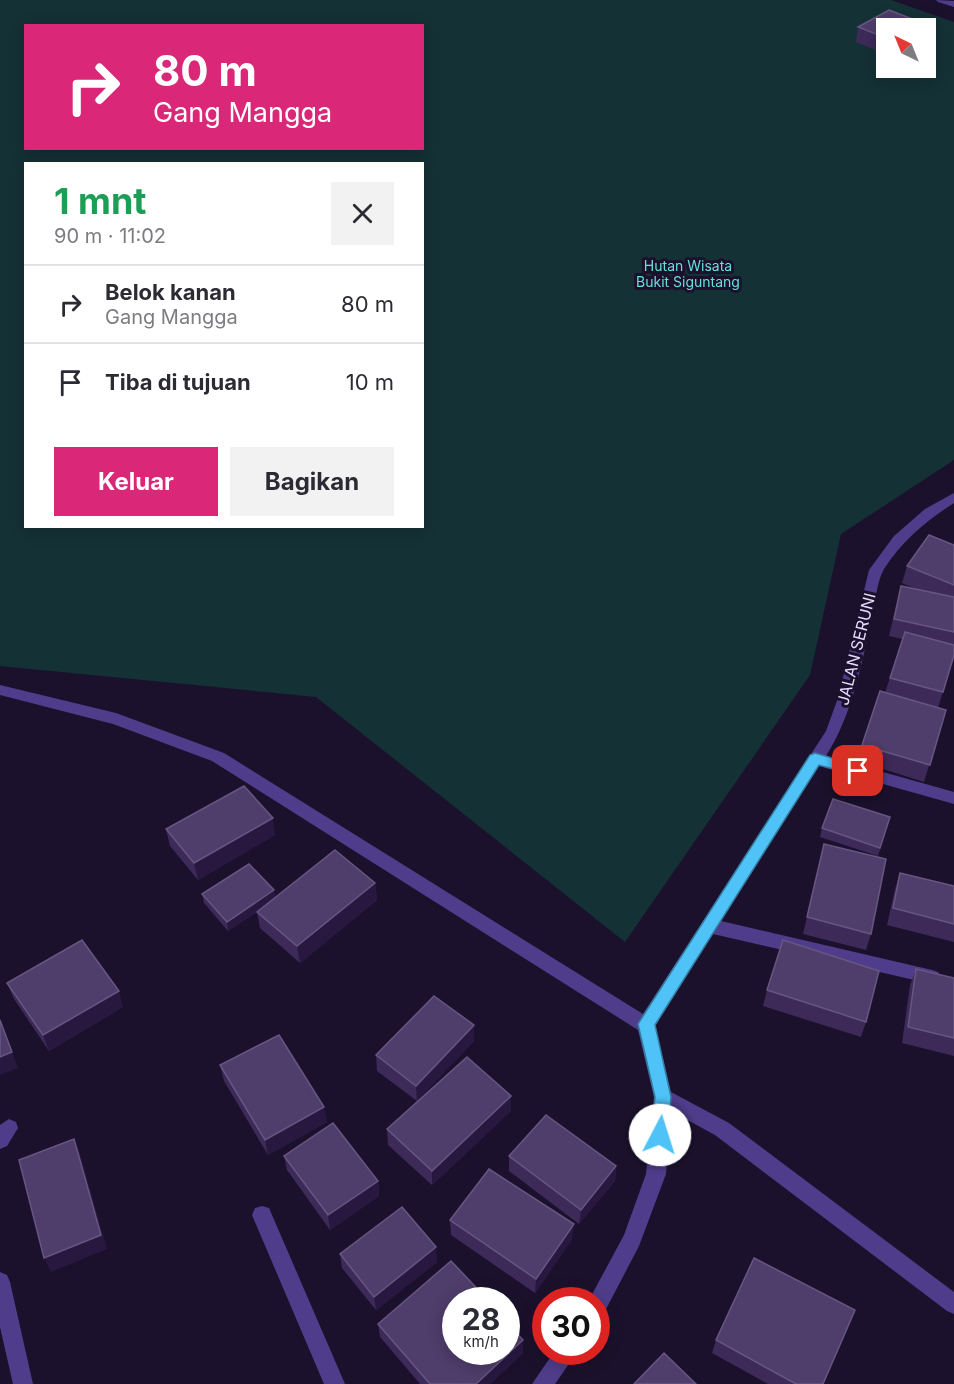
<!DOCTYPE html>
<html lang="id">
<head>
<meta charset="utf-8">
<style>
	:root { --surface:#fff; --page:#f2f2f3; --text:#2b2b33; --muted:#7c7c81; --line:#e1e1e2; --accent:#db2777 }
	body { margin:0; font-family:Inter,sans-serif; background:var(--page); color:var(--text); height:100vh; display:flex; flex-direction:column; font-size:22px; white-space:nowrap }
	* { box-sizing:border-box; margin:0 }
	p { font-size:20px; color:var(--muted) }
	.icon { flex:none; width:33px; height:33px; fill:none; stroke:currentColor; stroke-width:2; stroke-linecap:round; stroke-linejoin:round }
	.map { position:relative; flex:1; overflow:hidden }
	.sheet { position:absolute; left:24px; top:162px; width:400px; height:366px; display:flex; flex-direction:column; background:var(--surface); border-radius:0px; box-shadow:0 3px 15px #0003 }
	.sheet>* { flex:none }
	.hud { position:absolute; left:24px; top:24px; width:400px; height:126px; border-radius:0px; box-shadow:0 3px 15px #0003; background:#db2777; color:#fff; overflow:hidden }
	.needle { width:39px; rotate:317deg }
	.tools { position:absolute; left:876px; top:18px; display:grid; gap:12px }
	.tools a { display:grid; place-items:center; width:60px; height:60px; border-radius:0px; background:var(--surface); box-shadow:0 3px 15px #0003; font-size:30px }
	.speed { position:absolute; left:442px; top:1287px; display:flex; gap:12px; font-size:30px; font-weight:700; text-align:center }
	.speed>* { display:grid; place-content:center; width:78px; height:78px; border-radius:50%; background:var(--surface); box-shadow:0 3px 15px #0003; line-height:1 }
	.speed small { font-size:15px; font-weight:400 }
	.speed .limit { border:9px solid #d22; background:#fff; color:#111 }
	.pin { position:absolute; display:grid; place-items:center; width:51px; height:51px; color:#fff; margin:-26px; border-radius:12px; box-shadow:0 3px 9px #0006 }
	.me { position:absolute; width:66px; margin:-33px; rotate:5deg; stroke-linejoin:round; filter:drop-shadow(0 0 4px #0008) }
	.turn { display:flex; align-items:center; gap:21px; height:126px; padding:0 30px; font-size:27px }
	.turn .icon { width:78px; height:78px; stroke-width:2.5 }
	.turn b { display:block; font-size:42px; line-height:51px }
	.round { display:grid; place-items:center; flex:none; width:63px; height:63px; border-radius:0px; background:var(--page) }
	.overview { display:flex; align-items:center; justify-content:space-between; height:102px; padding:0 30px }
	h1 { font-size:36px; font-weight:700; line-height:45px; color:#1e9e55 }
	.primary-button { display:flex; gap:12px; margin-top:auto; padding:12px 30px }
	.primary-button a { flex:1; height:69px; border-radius:0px; background:var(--accent); color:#fff; font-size:24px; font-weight:700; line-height:69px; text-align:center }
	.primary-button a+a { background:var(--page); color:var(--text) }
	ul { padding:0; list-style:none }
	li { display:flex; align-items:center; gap:18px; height:78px; padding:0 30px; border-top:2px solid var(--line) }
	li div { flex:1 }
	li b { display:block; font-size:22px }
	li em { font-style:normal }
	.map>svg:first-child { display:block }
	.green { fill:#143136; fill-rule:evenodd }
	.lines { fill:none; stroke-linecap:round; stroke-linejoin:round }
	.minor { fill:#4f3d8b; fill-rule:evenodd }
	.wall { fill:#3d2a59 }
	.shaded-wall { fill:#281840 }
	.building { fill:#4f3d6b; stroke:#675682; stroke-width:1.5 }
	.route { fill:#4fc3f7; stroke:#337fa1; stroke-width:1.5 }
	.labels { text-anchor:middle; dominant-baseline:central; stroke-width:6; stroke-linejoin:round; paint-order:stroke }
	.far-park-label { font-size:14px; fill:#66e1da; stroke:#1b112c }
	.street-label { font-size:16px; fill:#e7dcff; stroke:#1b112c }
</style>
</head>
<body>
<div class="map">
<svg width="954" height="1384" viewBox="0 0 954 1384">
	<rect width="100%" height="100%" fill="#1b112c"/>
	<!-- green -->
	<path class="green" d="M 0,0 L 891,0 L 954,22 L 954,460 L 841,534 L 810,675 L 625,942 L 316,697 L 0,666 ZM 26,26 L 423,26 L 423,148 L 26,148 ZM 886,28 L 926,28 L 926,68 L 886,68 ZM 26,164 L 423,164 L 423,526 L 26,526 Z"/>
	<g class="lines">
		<!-- minor -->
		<path class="minor" d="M 936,0 L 954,1 L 954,7 L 938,2 Z
			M 954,493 L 954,503 C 927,520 902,541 884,569 C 877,581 875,603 872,618 C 861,666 853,713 826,756 L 954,792 L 954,804 L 819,766 L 721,921 L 932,970 L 938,972 L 941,977 L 938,982 L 932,984 L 713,934 L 655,1026 L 671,1092 L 729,1123 L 954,1292 L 954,1314 L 947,1311 L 715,1135 L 671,1111 L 666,1174 L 639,1246 L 604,1313 L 597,1316 L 597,1300 L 589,1300 L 624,1235 L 646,1174 L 654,1097 L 638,1030 L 212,761 L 113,724 L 0,695 L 0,685 L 116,713 L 224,753 L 643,1014 L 826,731 L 838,698 L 869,570 L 894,536 L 925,509 Z
			M 9,1119 L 16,1122 L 18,1128 L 7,1146 L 0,1149 L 0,1125 Z
			M 262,1206 L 269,1208 L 345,1384 L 324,1384 L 252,1215 L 255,1208 Z
			M 0,1272 L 7,1275 L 10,1282 L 33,1384 L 13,1384 L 0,1327 Z
			M 554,1352 L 577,1352 L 555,1384 L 532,1384 Z"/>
	</g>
	<!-- wall -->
	<path class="wall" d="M 928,25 L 926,36 L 926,28 L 886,28 L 886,54 L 856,42 L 858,27 Z
		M 954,545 L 954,655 L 938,708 L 946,710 L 924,782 L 858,761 L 862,745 L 885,693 L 902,639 L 889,636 L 901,586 L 918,590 L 902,583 L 907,566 Z
		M 890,817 L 878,856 L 820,837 L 822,828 Z
		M 166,829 L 275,835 L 198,880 L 170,846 Z
		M 824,844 L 871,934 L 866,950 L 803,934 Z
		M 900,873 L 954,886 L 954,942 L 887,925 L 895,889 Z
		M 375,883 L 377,900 L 300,963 L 260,928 L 257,912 L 264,907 L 228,931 L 204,903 L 202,894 L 274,890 L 275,898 Z
		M 916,969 L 954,978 L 954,1056 L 902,1043 L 910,985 Z
		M 7,983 L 123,1007 L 49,1051 L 14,999 Z
		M 767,990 L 866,1022 L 861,1037 L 763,1006 Z
		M 474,1041 L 417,1101 L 377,1071 L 376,1055 Z
		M 220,1065 L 327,1122 L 268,1155 L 224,1081 Z
		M 511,1096 L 511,1111 L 432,1185 L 388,1145 L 387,1129 Z
		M 284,1156 L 378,1181 L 379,1196 L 330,1230 L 287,1170 Z
		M 509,1156 L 616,1166 L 615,1181 L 579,1224 L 509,1171 Z
		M 450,1220 L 572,1239 L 535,1293 L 451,1235 Z
		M 340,1254 L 437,1262 L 376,1310 L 342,1268 Z
		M 378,1324 L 523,1340 L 523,1353 L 490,1384 L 420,1384 L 380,1337 Z
		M 716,1340 L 823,1384 L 768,1384 L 712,1353 Z"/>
	<!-- shaded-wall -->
	<path class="shaded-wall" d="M 928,25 L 926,36 L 926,28 L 921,28 Z
		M 273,818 L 275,835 L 198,880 L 194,863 Z
		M 375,883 L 377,900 L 300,963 L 297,946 Z
		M 274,890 L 275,899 L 228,931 L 227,922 Z
		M 119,991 L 123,1007 L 49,1051 L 43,1035 Z
		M 0,1019 L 18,1068 L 0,1075 Z
		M 474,1025 L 474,1041 L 417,1101 L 416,1086 Z
		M 511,1096 L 511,1111 L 432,1185 L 432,1171 Z
		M 324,1107 L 327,1122 L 268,1155 L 265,1140 Z
		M 74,1139 L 80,1154 L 107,1249 L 51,1272 L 44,1258 Z
		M 616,1166 L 615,1181 L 579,1224 L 581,1210 Z
		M 378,1181 L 379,1196 L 330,1230 L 328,1215 Z
		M 574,1224 L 572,1239 L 535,1293 L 536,1279 Z
		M 436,1247 L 437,1262 L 376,1310 L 374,1297 Z
		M 523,1340 L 523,1353 L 490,1384 L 476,1384 Z"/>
	<!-- building -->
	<path class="building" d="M 889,10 L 928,25 L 921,28 L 886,28 L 886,38 L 858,27 Z
		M 929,535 L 954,545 L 954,585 L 907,566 Z
		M 901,586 L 954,597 L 954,632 L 894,619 Z
		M 905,632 L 954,645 L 954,655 L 943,692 L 890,678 Z
		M 880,691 L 946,710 L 930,765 L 862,745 Z
		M 244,786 L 273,818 L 194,863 L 166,829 Z
		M 833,799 L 890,817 L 880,848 L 822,828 Z
		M 824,844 L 886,859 L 871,934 L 807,917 Z
		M 335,850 L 375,883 L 297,946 L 257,912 Z
		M 249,864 L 274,890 L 227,922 L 202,894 Z
		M 900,873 L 954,886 L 954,924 L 893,908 Z
		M 82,940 L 119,991 L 43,1035 L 7,983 Z
		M 783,940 L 879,971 L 866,1022 L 767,990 Z
		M 916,969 L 954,978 L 954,1038 L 908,1027 Z
		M 434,996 L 474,1025 L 416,1086 L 376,1055 Z
		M 0,1020 L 12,1052 L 0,1057 Z
		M 279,1035 L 324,1107 L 265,1140 L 220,1065 Z
		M 467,1057 L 511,1096 L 432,1171 L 387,1129 Z
		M 546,1115 L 616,1166 L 581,1210 L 509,1156 Z
		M 333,1123 L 378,1181 L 328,1215 L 284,1156 Z
		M 74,1139 L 101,1235 L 44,1258 L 19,1160 Z
		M 489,1169 L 574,1224 L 536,1279 L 450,1220 Z
		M 402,1207 L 436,1247 L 374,1297 L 340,1254 Z
		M 754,1258 L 855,1310 L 823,1384 L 796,1384 L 716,1340 Z
		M 451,1261 L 488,1300 L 456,1300 L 456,1352 L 507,1352 L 507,1322 L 523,1340 L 476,1384 L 430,1384 L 378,1324 Z
		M 664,1353 L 696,1384 L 634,1384 Z"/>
	<!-- route -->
	<path class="route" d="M 815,753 L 863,767 L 865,771 L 858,776 L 819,765 L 655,1025 L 671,1097 L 668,1135 L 666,1141 L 660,1143 L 654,1141 L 651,1135 L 655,1097 L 638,1024 L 810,755 Z"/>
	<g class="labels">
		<!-- far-park labels -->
		<g class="far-park-label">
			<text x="688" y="265">Hutan Wisata<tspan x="688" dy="16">Bukit Siguntang</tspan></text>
		</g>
		<!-- street labels -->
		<g class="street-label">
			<text transform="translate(856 649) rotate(-76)">JALAN SERUNI</text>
		</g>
	</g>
</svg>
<div class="tools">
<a><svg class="needle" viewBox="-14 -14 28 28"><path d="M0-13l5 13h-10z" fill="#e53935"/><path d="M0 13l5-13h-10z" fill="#7c7c81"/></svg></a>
</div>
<div class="speed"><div>28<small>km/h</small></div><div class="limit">30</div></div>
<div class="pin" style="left:858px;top:771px;background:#d93025"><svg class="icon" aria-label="arrive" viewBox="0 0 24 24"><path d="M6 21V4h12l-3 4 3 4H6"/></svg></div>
<svg class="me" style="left:660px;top:1135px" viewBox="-20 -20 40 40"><circle r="19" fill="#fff"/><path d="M0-13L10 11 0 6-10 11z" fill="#4fc3f7"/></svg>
<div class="hud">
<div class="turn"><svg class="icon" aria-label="right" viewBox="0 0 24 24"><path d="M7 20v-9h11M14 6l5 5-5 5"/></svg><div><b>80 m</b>Gang Mangga</div></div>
</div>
<section class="sheet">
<div class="overview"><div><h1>1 mnt</h1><p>90 m · 11:02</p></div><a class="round"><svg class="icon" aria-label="close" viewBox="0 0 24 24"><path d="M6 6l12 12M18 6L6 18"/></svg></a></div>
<ul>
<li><svg class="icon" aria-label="right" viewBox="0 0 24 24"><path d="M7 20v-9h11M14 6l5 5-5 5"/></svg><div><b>Belok kanan</b><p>Gang Mangga</p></div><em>80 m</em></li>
<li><svg class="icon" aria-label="arrive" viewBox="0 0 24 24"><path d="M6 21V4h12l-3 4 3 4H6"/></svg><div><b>Tiba di tujuan</b></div><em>10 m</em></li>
</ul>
<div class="primary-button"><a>Keluar</a><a>Bagikan</a></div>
</section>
</div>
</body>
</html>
